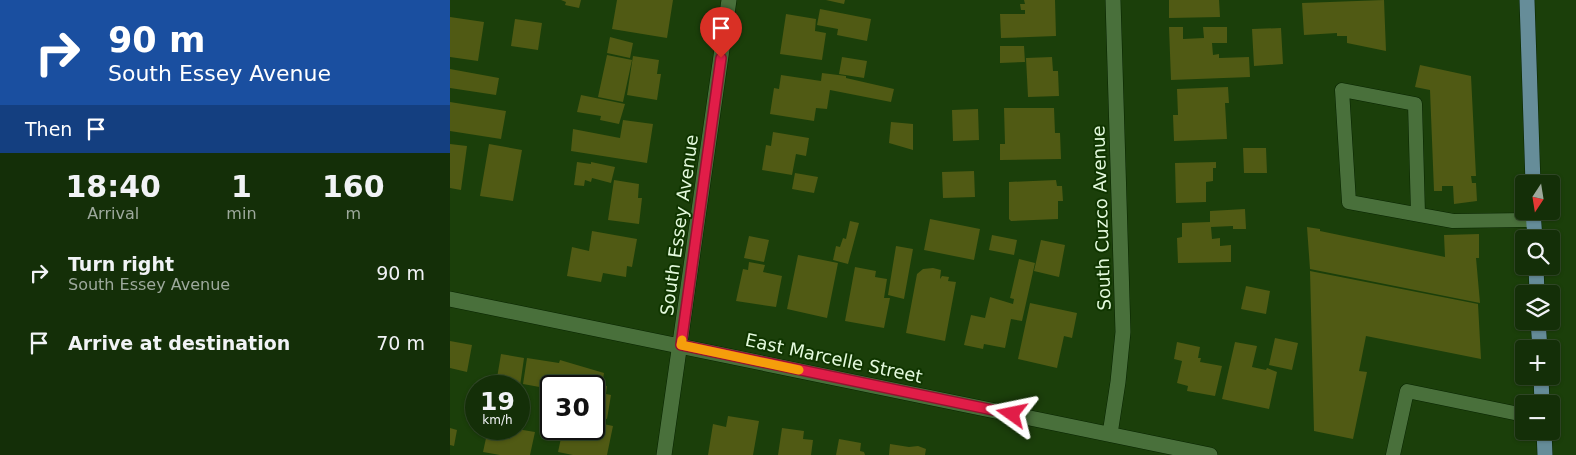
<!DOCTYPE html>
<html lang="en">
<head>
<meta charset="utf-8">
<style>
	:root { --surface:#142f08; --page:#1d3712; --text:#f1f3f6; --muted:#9da99c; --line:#334a29 }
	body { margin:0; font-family:"DejaVu Sans",sans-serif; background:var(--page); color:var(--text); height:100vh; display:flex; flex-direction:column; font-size:19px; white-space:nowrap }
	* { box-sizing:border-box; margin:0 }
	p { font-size:16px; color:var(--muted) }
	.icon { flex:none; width:28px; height:28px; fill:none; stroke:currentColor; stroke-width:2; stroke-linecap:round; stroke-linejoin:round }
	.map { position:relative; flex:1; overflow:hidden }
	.drawer { display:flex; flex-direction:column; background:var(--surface); width:450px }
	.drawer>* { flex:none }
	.top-card { background:#1a4fa0; color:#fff; overflow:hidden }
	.needle { width:32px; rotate:192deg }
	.controls { position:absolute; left:1065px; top:175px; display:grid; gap:10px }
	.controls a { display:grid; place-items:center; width:45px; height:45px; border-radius:5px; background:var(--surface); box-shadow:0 1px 4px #0004,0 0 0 1px var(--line); font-size:25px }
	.speed { position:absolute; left:15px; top:375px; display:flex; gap:10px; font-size:25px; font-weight:700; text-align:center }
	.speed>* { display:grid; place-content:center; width:65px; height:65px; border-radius:50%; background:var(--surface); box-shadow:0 1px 4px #0004,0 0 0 1px var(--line); line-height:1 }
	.speed small { font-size:12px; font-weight:400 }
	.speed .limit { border:2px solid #111; border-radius:8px; background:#fff; color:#111 }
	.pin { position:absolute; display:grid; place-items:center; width:42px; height:42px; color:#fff; margin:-51px -21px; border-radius:50% 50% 50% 0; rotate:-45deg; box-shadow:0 0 5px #0007 }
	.pin .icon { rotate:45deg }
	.me { position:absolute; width:55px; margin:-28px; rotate:282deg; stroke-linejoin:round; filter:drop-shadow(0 0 4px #0008) }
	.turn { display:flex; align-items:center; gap:18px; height:105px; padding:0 25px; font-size:22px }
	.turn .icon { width:65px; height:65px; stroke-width:2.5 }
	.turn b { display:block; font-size:35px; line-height:42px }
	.then { display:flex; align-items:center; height:48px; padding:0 25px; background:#0003; gap:10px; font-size:19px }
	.eta { display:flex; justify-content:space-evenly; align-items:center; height:85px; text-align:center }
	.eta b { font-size:30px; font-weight:800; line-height:35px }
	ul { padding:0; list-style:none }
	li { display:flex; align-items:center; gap:15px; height:70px; padding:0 25px }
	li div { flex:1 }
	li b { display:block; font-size:19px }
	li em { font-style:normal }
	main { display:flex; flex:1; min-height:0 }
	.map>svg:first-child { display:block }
	.building { fill:#505a14 }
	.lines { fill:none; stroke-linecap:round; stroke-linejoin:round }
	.lane-casing { stroke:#082400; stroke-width:15 }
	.street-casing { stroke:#082400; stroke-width:16 }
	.primary-casing { stroke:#082400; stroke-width:16 }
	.lane { stroke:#49703b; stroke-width:14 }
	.street { stroke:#49703b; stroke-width:15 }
	.primary { stroke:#668d99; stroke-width:15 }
	.route-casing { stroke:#92132f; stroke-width:12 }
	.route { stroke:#e11d48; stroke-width:9 }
	.slow { stroke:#f59e0b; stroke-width:9 }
	.labels { text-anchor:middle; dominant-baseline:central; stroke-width:4; stroke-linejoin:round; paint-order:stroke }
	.street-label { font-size:18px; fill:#e4fadd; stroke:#103500 }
</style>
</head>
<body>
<main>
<section class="drawer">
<div class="top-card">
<div class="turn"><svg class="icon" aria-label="right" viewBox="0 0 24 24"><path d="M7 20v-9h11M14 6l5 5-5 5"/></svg><div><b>90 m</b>South Essey Avenue</div></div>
<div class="then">Then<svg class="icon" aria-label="arrive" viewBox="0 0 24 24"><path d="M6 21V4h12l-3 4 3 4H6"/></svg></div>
</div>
<div class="eta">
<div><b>18:40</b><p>Arrival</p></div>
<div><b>1</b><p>min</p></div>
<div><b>160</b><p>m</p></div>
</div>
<ul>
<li><svg class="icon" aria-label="right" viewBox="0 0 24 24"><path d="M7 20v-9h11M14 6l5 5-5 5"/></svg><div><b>Turn right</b><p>South Essey Avenue</p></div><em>90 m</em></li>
<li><svg class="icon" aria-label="arrive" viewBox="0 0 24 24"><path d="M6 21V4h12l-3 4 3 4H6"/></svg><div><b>Arrive at destination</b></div><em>70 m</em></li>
</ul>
</section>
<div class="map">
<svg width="1126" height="455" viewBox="0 0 1126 455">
	<rect width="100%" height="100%" fill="#1b3f0a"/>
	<!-- building -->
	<path class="building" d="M 111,0 L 131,0 L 129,8 L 115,5 L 116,2 Z
		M 167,0 L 223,0 L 217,38 L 162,29 Z
		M 376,0 L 395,0 L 394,4 Z
		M 574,0 L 605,0 L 606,36 L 551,38 L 550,14 L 575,14 L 575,10 L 571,10 L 570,4 L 575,4 Z
		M 719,0 L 769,0 L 770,17 L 719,18 Z
		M 934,0 L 936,51 L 897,43 L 897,36 L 887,36 L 887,33 L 854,35 L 852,3 Z
		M 370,9 L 421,19 L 417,41 L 387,35 L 388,29 L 367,25 Z
		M 336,14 L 366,19 L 365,31 L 376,33 L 372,60 L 330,54 Z
		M 0,17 L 34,22 L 28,61 L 0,57 Z
		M 65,19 L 92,23 L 88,50 L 61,46 Z
		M 719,27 L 733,27 L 733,39 L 754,38 L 753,27 L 777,27 L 777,43 L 762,43 L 763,55 L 769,54 L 769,58 L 799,57 L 800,77 L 721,80 Z
		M 831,28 L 833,64 L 804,66 L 802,29 Z
		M 160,37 L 183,43 L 180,58 L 157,53 Z
		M 550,46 L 574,46 L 575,62 L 550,63 Z
		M 157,55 L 182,60 L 173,102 L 148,97 Z
		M 183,56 L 209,60 L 207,74 L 211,74 L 207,100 L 177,95 Z
		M 392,57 L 417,61 L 414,78 L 389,74 Z
		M 602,57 L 603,71 L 608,71 L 609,96 L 578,97 L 576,58 Z
		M 970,65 L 1021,76 L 1026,176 L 1021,176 L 1022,183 L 1026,183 L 1027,201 L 1004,204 L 1003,186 L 992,186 L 992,191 L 984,191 L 980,90 L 965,87 Z
		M 0,69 L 49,78 L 46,95 L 0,88 Z
		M 372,73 L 396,76 L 396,78 L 444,89 L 441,102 L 380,90 L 377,109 L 366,108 L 364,121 L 320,114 L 324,88 L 329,89 L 331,75 L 371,81 Z
		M 778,87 L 779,103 L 775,103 L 777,139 L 724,141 L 723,115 L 728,115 L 727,89 Z
		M 131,95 L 175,104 L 169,124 L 150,120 L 151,116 L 127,112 Z
		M 0,102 L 56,111 L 51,139 L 0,131 Z
		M 554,108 L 604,108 L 605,133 L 610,133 L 611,159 L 550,160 L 550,144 L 555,144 Z
		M 528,109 L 529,140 L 503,141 L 502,110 Z
		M 173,120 L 203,124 L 197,163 L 121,151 L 123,129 L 170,138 Z
		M 441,122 L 463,124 L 463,150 L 439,143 Z
		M 323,132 L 359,138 L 356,156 L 346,154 L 342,175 L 312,170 L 316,145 L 321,146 Z
		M 0,144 L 17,146 L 11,190 L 0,188 Z
		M 39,144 L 72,150 L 63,201 L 30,196 Z
		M 793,148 L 816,148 L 817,173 L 794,173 Z
		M 127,162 L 141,164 L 141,162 L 165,167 L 161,183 L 142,178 L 141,182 L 135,180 L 134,186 L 124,185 Z
		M 766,162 L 766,168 L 763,168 L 763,181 L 756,182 L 756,202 L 726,203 L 725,163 Z
		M 524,171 L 525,197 L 493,198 L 492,172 Z
		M 345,173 L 368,177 L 364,193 L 342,189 Z
		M 164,180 L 189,184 L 188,198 L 192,198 L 189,224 L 158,220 Z
		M 606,180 L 607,186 L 612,186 L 613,201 L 608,201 L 608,219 L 561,221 L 559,219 L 559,182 Z
		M 795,209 L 796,229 L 783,229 L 783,226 L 761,227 L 762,239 L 770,238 L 770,246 L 781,245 L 781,262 L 728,263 L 727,238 L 732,237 L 732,223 L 760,222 L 760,211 Z
		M 480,219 L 530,229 L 524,260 L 474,250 Z
		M 400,221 L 409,223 L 398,264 L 383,260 L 386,246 L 390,247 L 393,238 L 396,239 Z
		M 857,227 L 870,229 L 870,231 L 995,257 L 994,235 L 1029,234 L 1029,258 L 1026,258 L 1030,303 L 860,269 Z
		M 142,231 L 187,239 L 182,267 L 177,266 L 176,277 L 153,273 L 151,282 L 117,276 L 122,247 L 139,251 Z
		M 542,235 L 567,240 L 564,255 L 539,250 Z
		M 299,236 L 319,240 L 314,262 L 294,258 Z
		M 591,240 L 615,245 L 609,277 L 584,271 Z
		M 446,246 L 463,249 L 454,299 L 438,295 Z
		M 348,255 L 388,263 L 377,318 L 337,309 Z
		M 569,259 L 585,263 L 572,321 L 561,319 L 555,348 L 534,344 L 533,349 L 514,345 L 521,315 L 535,318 L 540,297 L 563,304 L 564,299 L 560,298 Z
		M 299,262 L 315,265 L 313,272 L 332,276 L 326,307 L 286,301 L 293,269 L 298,270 Z
		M 405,267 L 426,271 L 425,277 L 437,279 L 434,298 L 440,298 L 434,328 L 395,321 Z
		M 483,268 L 491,270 L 490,279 L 492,276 L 499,277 L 498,281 L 506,282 L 495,341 L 456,333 L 467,274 L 473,269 Z
		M 860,271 L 1028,304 L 1031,359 L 916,336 L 909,371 L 917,372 L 903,439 L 864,431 Z
		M 796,286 L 820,291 L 816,314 L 791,309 Z
		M 580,303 L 627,313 L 622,338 L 614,336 L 607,368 L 568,359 Z
		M 825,338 L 848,343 L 842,370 L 819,365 Z
		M 0,341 L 22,345 L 17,372 L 0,368 Z
		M 727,342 L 750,347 L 748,358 L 751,358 L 750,362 L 772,366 L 765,396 L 737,391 L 738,386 L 727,383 L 732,361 L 724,359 Z
		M 785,342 L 807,346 L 802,367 L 816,370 L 817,368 L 827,372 L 819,409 L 772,399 Z
		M 51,354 L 74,358 L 70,386 L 46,384 Z
		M 77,358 L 109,363 L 110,360 L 154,373 L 152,385 L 157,386 L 156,394 L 161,395 L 157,419 L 144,416 L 144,386 L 101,386 L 101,399 L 94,398 L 95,388 L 73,384 Z
		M 278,416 L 309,421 L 303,455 L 258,455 L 263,424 L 276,427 Z
		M 144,422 L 163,426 L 157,455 L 123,455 L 108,452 L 113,429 L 144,429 Z
		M 0,428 L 7,430 L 4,446 L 0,445 Z
		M 332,428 L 354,431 L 353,439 L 363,440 L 361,455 L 328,455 Z
		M 38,429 L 67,429 L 85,432 L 80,455 L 50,455 L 33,452 Z
		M 389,439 L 411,443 L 410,451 L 414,452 L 415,455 L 386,455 Z
		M 440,444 L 459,447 L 468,446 L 476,449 L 475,455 L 439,455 Z"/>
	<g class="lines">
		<!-- lane casing -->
		<g class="lane-casing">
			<path id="lane" d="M 968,214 L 965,104 L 892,90 L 899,202 L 1003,221 L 1084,220
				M 943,455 L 957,391 L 1074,415"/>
		</g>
		<!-- street casing -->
		<g class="street-casing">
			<path id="street" d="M 0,299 L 760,455
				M 660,434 L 668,382 L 673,332 L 663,0
				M 214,455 L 279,0"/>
		</g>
		<!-- primary casing -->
		<g class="primary-casing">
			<path id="primary" d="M 1077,0 L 1083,184
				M 1083,211 L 1085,239
				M 1086,266 L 1087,294
				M 1088,321 L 1090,349
				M 1091,376 L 1092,404
				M 1094,431 L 1095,455"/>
		</g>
		<!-- lane -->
		<use href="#lane" class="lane"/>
		<!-- street -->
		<use href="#street" class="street"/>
		<!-- primary -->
		<use href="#primary" class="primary"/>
	</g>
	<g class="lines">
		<!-- route casing -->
		<g class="route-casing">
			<path id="route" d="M 271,58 L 231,345 L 562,414"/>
		</g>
		<!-- route -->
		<use href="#route" class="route"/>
		<!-- slow -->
		<path class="slow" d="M 232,340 L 231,345 L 349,370"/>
	</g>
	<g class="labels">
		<!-- street labels -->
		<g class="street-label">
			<text transform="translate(651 218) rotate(-92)">South Cuzco Avenue</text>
			<text transform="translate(229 225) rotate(-82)">South Essey Avenue</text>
			<text transform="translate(384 358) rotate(12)">East Marcelle Street</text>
		</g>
	</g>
</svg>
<div class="controls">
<a><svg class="needle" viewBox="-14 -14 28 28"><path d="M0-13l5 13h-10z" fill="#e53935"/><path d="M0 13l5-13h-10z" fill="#9da99c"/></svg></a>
<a><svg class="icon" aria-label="search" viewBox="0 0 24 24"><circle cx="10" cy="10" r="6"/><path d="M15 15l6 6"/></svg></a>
<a><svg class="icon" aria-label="layers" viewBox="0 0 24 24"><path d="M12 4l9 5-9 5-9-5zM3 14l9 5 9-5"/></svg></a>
<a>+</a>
<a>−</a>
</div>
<div class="speed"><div>19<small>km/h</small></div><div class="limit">30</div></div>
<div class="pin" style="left:271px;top:58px;background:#d93025"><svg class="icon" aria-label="arrive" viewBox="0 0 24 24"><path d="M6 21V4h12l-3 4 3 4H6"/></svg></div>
<svg class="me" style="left:562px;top:414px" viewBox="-20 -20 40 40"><path d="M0-17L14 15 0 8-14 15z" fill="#e11d48" stroke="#fff" stroke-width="4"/></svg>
</div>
</main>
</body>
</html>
